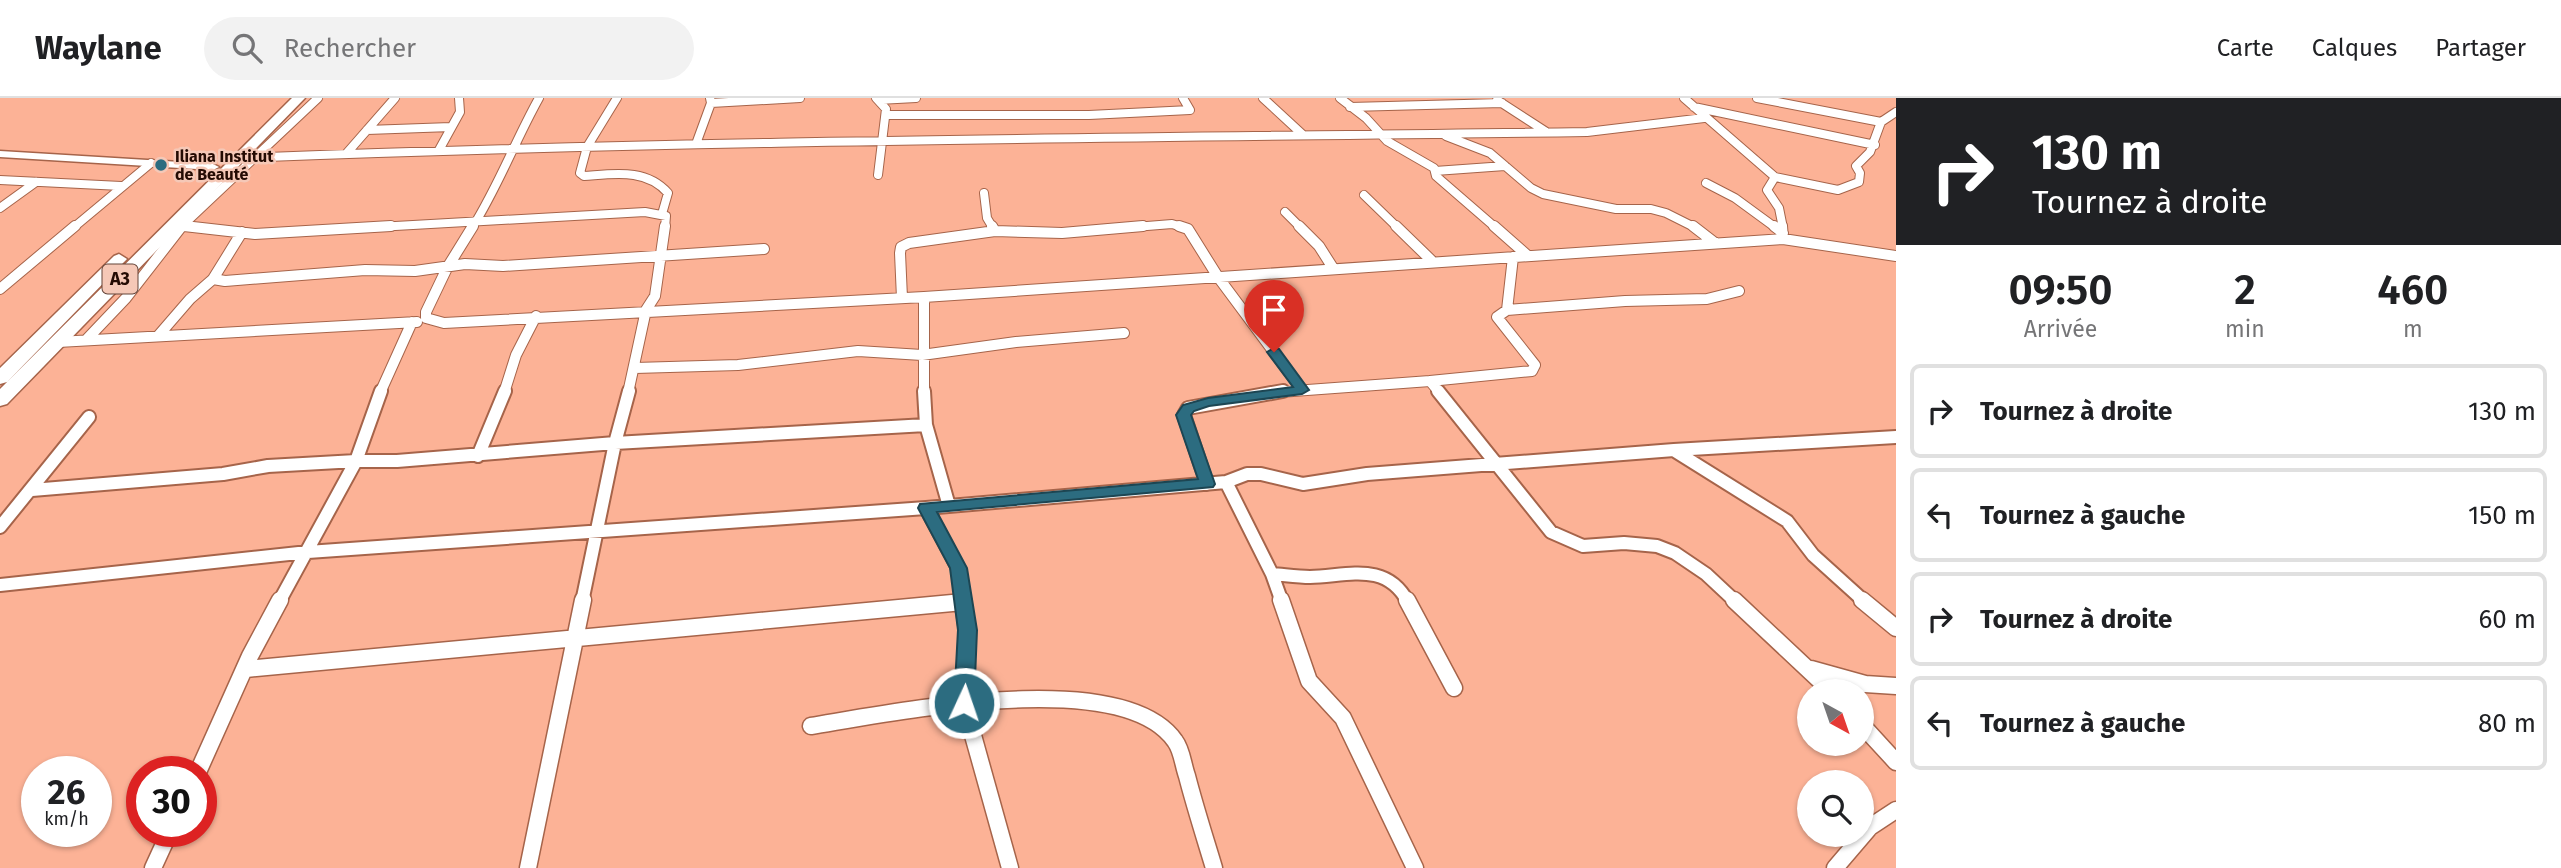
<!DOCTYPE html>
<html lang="fr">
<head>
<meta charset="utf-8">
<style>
	:root { --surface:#fff; --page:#f2f2f2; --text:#202124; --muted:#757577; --line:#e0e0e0 }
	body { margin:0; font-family:"Fira Sans",sans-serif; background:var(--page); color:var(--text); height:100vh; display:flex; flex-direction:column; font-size:26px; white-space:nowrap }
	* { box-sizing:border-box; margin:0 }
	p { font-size:23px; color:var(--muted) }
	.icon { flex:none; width:38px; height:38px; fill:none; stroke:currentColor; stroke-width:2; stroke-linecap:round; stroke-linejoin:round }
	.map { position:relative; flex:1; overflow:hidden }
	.sheet { display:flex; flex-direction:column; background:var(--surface); width:665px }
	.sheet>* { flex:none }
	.guide { background:#202124; color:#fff; overflow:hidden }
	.needle { width:46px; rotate:140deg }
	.tools { position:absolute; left:1797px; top:581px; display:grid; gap:14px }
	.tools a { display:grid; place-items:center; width:77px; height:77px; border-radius:50%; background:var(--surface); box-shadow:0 2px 5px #0004; font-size:35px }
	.speed { position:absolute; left:21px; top:658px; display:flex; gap:14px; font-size:35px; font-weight:700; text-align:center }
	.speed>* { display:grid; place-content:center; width:91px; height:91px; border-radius:50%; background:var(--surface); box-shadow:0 2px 5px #0004; line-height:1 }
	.speed small { font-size:18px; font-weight:400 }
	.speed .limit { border:10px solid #d22; background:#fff; color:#111 }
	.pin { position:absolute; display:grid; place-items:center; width:60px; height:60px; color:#fff; margin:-72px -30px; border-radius:50% 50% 50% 0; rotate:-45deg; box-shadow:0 0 7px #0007 }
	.pin .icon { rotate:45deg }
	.me { position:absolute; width:77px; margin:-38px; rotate:3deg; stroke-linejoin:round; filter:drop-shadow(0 0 5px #0008) }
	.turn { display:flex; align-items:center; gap:24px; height:147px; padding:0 21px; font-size:32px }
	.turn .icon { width:91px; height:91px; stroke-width:2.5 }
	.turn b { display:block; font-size:49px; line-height:60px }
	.eta { display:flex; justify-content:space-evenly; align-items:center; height:119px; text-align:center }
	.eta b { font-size:42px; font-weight:600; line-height:49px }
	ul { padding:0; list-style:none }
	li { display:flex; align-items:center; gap:21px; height:94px; margin:0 14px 10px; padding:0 7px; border:4px solid var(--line); border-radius:10px }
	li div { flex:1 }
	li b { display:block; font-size:26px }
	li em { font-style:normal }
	header { display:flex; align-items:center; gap:42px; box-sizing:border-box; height:98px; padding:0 35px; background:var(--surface); border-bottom:2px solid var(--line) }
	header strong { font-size:33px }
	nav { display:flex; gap:38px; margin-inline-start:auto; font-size:24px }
	.search { width:490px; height:63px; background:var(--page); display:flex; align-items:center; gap:18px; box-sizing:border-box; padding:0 24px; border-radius:38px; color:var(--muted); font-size:26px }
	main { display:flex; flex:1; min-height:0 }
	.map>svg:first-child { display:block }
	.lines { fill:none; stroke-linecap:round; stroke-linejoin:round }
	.street-far3-casing { stroke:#a6644a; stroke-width:10 }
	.street-far2-casing { stroke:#a6644a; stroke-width:12 }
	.street-far1-casing { stroke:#a6644a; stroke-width:16 }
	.street-casing { stroke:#a6644a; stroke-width:19 }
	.secondary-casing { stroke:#a6644a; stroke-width:3 }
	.primary-casing { stroke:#a6644a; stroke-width:3 }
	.street-far3 { stroke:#fff; stroke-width:8 }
	.street-far2 { stroke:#fff; stroke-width:10 }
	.street-far1 { stroke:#fff; stroke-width:12 }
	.street { stroke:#fff; stroke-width:16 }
	.secondary { fill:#fff; fill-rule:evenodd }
	.primary { fill:#fff; fill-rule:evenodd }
	.route { fill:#2c6c80; stroke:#1d4653; stroke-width:2 }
	.poi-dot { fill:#2c6c80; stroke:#f5c8b7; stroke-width:2.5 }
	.labels { text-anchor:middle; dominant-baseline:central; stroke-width:5; stroke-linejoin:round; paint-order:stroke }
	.far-poi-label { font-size:16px; font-weight:bold; fill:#240b03; stroke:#f5c8b7; text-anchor:start }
	.shield { fill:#f5c8b7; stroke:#634439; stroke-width:2 }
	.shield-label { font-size:18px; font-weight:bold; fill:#240b03 }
</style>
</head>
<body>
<header>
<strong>Waylane</strong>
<div class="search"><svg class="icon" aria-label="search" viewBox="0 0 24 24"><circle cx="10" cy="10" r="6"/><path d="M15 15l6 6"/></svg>Rechercher</div>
<nav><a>Carte</a><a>Calques</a><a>Partager</a></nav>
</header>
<main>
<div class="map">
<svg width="1896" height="770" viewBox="0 0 1896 770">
	<rect width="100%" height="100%" fill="#fcb296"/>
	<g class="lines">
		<!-- street-far3 casing -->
		<g class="street-far3-casing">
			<path id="street-far3" d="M 617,0 L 587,49 L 580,75 L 584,78 C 614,76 646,70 668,95 L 662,116
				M 876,0 L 886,11 L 878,77
				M 1263,0 L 1302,36
				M 1340,0 L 1366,20 L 1387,43 L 1434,70 L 1436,78 L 1496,130
				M 1684,0 L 1775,79 L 1767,92 L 1779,110 L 1783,130
				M 1757,0 L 1881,24
				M 878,2 L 916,0
				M 1497,2 L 1545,33
				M 711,5 L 800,0
				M 1350,9 L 1502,5
				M 1694,9 L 1875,47
				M 886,17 L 1089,17 L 1190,12 L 1183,0
				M 367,32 L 451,29
				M 1446,38 L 1490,55 L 1531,90 L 1543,96 L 1616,111 L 1651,111 L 1666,115 L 1696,130
				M 696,46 L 711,5 L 710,0
				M 439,52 L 460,14 L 459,0
				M 346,56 L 395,0
				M 240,60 C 689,42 1138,40 1587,34 L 1704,20
				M 1435,73 L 1505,68
				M 1775,79 L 1838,92 L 1859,84 L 1860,75 L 1856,68 L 1870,54 L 1881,24 L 1896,14
				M 0,82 L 121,88
				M 1706,85 L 1735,100 L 1776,130
				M 984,95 L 987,120 L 993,130
				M 1364,97 L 1398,130
				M 0,110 L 36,84
				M 1285,114 L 1301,130
				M 172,127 L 200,130
				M 73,130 L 151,65
				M 180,130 L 318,0
				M 360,130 L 645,114 L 666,118 L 665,130
				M 472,130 C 498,89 515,43 539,0
				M 1122,130 L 1172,126 L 1185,130"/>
		</g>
		<!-- street-far2 casing -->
		<g class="street-far2-casing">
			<path id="street-far2" d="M 184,128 L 255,136 L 391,128
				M 473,128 L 447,170 L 426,214 L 426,220 L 444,225 L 924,199 L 1783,141 L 1896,158
				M 992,128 L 995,133
				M 1179,128 L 1188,131 L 1218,179 L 1302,292
				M 1299,128 L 1319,148 L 1333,170
				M 1396,128 L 1432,163
				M 1494,128 L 1528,158
				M 1693,128 L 1715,145
				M 1774,128 L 1783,135
				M 1782,128 L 1783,141
				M 242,134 L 213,181 L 225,183 L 365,172 L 415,173 L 465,166 L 503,168 L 764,151
				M 0,191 L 75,128
				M 924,199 L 924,295
				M 902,200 L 900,155 L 901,149 L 909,145 L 995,133 L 1062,135 L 1143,128
				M 1507,212 L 1513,159
				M 158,238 L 190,201 L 213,181
				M 87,241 L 126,200 L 182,128
				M 58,244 L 417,224
				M 635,270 L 738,267 L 858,253 L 922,257 L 1016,244 L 1124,235
				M 380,295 L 412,224
				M 504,295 L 516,257 L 536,218
				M 628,295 L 646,212 L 655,198 L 665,128
				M 1268,295 L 1430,283
				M 1440,295 L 1430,283 L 1532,273 L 1535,267 L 1497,219 L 1507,212 L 1625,203 L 1707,201 L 1739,193"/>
		</g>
		<!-- street-far1 casing -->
		<g class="street-far1-casing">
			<path id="street-far1" d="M 1438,293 L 1551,434 L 1583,448 L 1624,445 L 1657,448 L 1675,455 L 1706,476 L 1736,504
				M 926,327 L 949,408
				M 1675,353 L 1787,423 L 1813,457 L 1865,504
				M 478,358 L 505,293
				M 1226,384 L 1272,476 L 1282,504
				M 1207,386 L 1184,317 L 1188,310 L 1283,293
				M 32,392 L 223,376 L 268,368 L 356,363 L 381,293
				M 926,410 L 958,470 L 963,504
				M 0,429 L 89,319
				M 1272,476 C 1285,477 1298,479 1310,479 C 1348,478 1386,463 1408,504
				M 0,487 L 308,454 L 926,410 L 1226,384 L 1247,376 L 1261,376 L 1303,386 L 1367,376 L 1674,352 L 1896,339
				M 279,504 L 356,363 L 397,363 L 615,345 L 926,327 L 924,293
				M 582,504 L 615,345 L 629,293"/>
		</g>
		<!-- street casing -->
		<g class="street-casing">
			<path id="street" d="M 963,502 L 967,532 L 964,605 L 1010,770
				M 1281,502 L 1309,583 L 1343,620 L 1415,770
				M 1407,502 L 1454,590
				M 1734,502 L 1831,593
				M 1862,502 L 1896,530
				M 246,571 L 963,504
				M 1811,571 L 1865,586 L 1896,588
				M 1862,627 L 1896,664
				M 811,628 C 891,615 1122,567 1175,643 C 1182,652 1183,667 1187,678 C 1195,709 1205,740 1214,770
				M 198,674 L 250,558 L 280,502
				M 153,770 L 170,733
				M 528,770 L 583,502
				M 1835,770 L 1870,729 L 1896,712"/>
		</g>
		<!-- secondary casing -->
		<g class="secondary-casing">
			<path id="secondary" d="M 0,53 L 213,66 L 219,69 L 213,72 L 0,59 Z"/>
		</g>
		<!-- primary casing -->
		<g class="primary-casing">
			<path id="primary" d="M 292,0 L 305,0 L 7,306 L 0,308 L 0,291 Z
				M 119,156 L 127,161 L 124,164 L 7,284 L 0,286 L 0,270 L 114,158 Z"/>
		</g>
		<!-- street-far3 -->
		<use href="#street-far3" class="street-far3"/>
		<!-- street-far2 -->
		<use href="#street-far2" class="street-far2"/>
		<!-- street-far1 -->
		<use href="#street-far1" class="street-far1"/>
		<!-- street -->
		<use href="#street" class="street"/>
		<!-- secondary -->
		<use href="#secondary" class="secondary"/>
		<!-- primary -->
		<use href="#primary" class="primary"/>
	</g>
	<!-- route -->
	<path class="route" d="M 1274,250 L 1279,251 L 1309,292 L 1302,296 L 1209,308 L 1194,313 L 1191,317 L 1215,386 L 1213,389 L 937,414 L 967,470 L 977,532 L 974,605 L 971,610 L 964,613 L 957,610 L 954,605 L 958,532 L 950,470 L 918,410 L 920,406 L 1198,381 L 1176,317 L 1183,307 L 1208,300 L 1293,289 L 1267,254 Z"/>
	<!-- markers -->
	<circle class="poi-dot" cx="161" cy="67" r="7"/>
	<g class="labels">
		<!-- far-poi labels -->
		<g class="far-poi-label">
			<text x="175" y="58">Iliana Institut<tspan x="175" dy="18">de Beauté</tspan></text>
		</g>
		<!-- shield labels -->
		<rect class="shield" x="102.5" y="166.5" width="35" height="29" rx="5"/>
		<g class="shield-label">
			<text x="120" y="181">A3</text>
		</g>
	</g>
</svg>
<div class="tools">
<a><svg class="needle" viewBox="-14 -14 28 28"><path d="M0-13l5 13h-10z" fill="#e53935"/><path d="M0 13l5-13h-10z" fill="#757577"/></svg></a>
<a><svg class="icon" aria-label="search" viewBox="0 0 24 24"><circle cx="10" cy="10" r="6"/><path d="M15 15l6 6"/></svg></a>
</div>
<div class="speed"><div>26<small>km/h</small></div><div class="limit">30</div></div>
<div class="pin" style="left:1274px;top:254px;background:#d93025"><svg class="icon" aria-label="arrive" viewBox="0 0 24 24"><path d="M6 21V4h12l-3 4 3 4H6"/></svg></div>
<svg class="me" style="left:964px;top:605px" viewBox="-20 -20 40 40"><circle r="17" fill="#2c6c80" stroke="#fff" stroke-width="3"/><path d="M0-11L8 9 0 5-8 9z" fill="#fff"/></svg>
</div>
<section class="sheet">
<div class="guide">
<div class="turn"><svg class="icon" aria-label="right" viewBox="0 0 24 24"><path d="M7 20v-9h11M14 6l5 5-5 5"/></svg><div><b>130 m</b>Tournez à droite</div></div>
</div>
<div class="eta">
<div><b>09:50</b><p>Arrivée</p></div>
<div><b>2</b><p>min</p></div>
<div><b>460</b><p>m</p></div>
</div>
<ul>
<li><svg class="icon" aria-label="right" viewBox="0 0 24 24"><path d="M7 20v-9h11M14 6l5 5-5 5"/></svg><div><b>Tournez à droite</b></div><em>130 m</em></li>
<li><svg class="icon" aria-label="left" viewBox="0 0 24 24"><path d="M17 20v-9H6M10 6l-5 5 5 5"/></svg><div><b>Tournez à gauche</b></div><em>150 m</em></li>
<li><svg class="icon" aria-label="right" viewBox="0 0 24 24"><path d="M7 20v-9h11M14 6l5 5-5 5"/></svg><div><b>Tournez à droite</b></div><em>60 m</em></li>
<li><svg class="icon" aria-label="left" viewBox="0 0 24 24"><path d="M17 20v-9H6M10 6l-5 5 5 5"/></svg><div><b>Tournez à gauche</b></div><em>80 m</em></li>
</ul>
</section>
</main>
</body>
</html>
